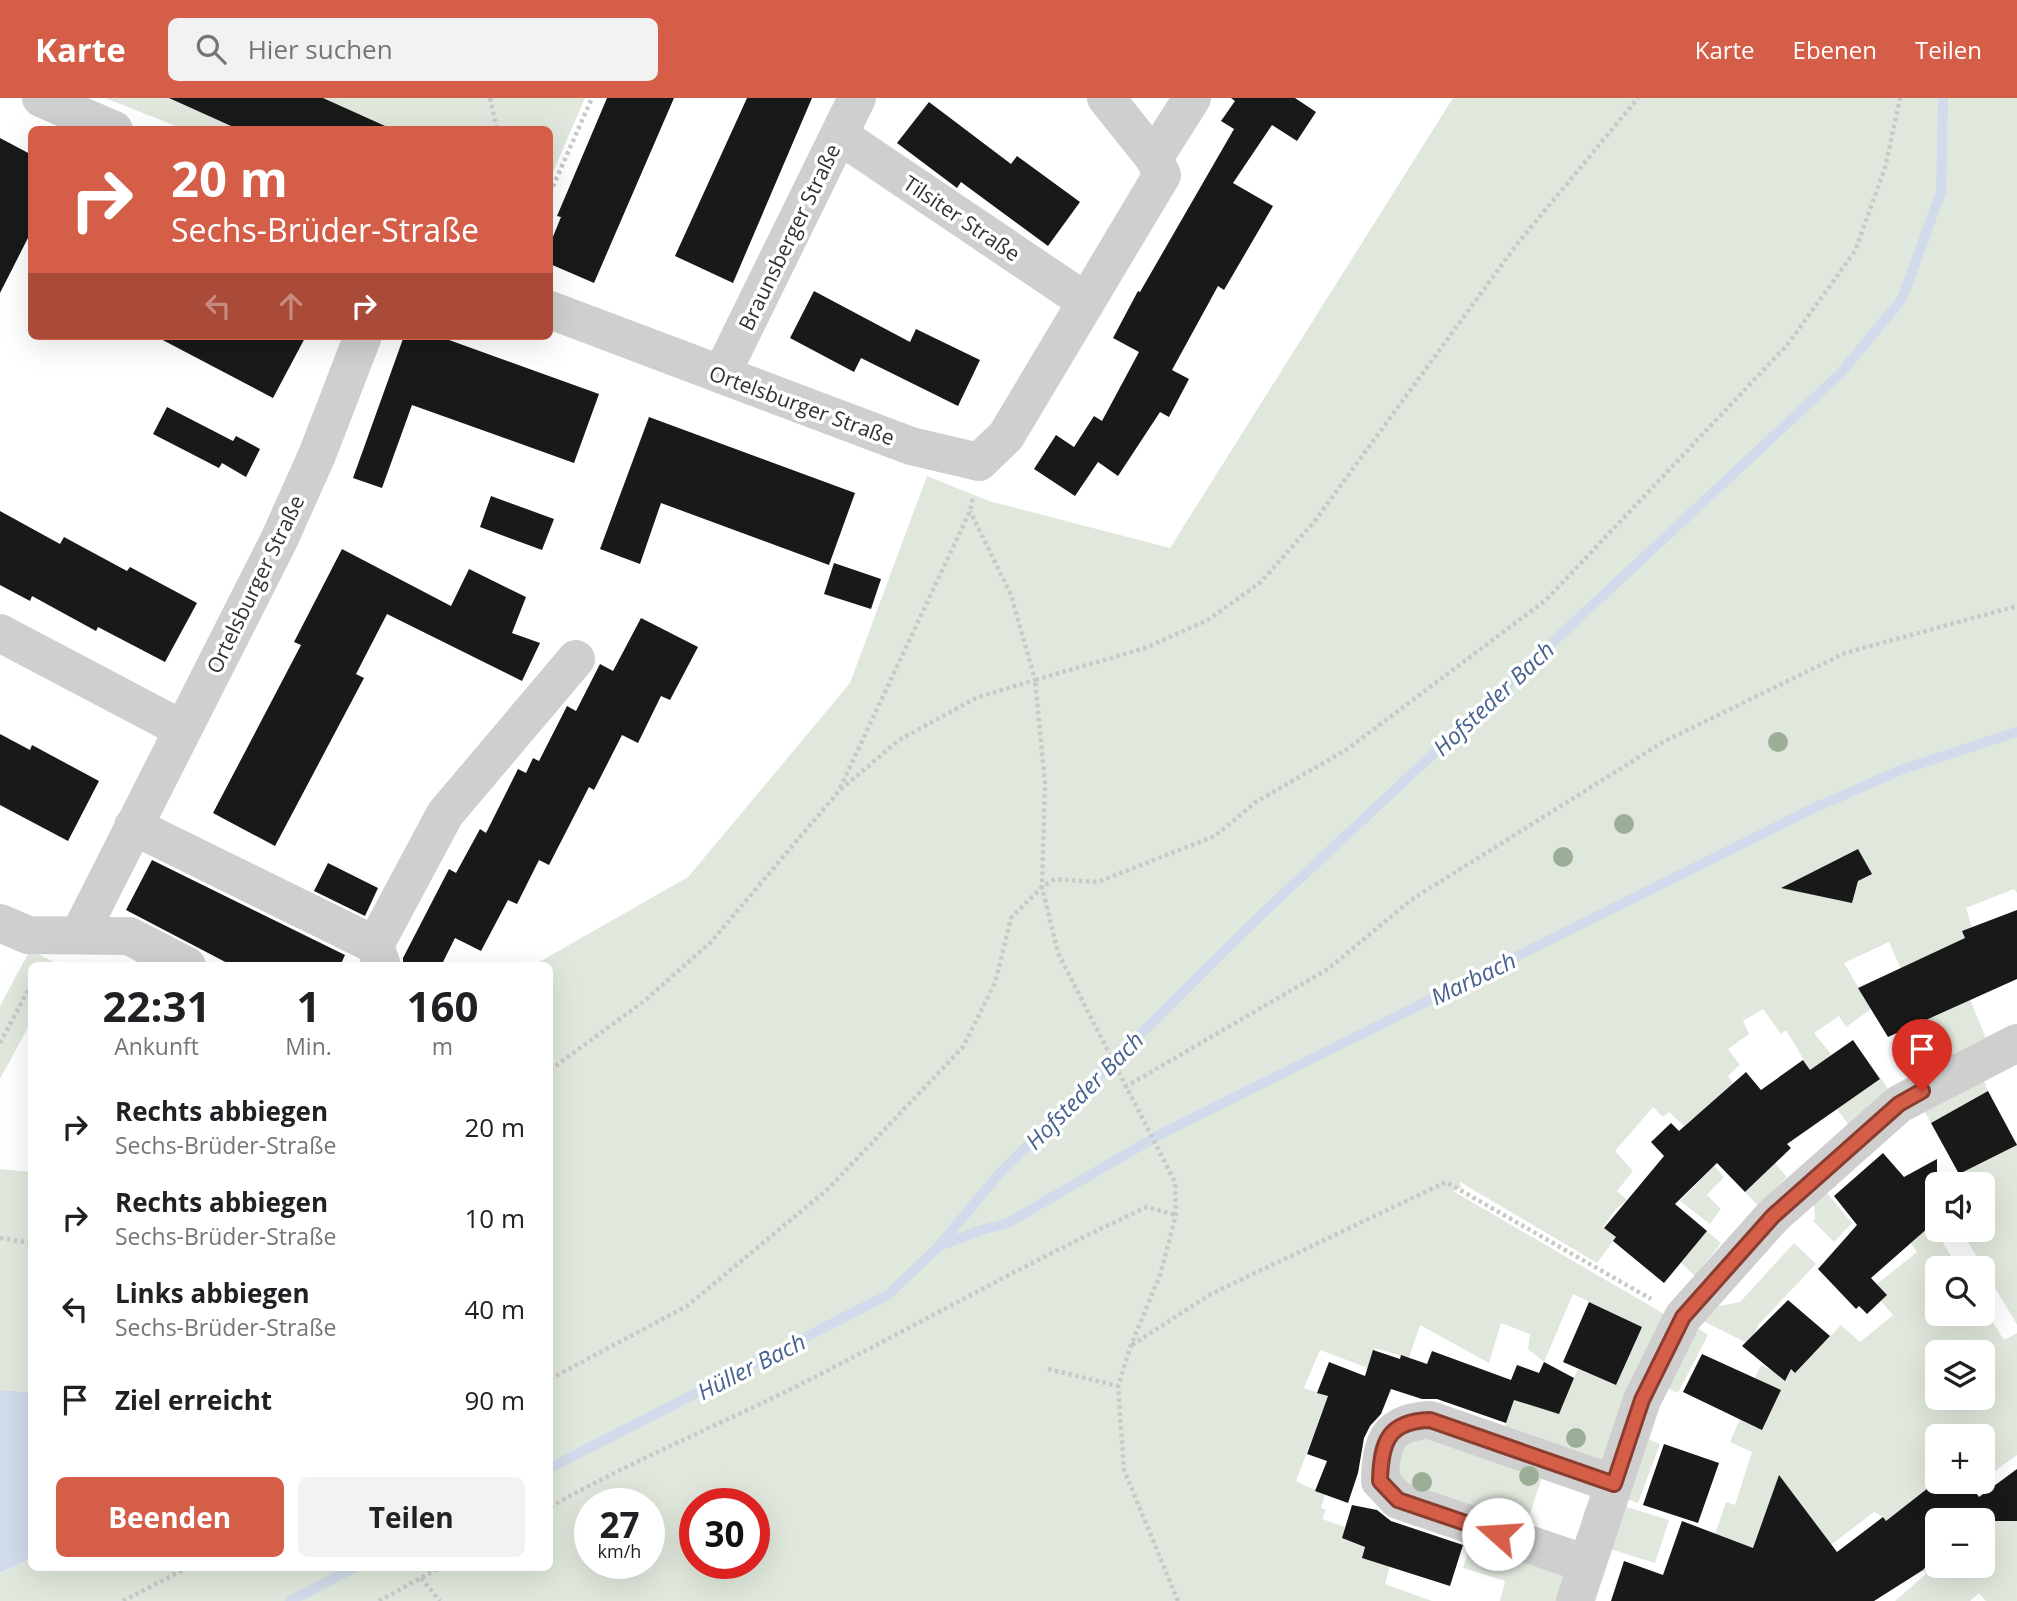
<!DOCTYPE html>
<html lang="de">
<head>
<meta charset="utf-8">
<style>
	:root { --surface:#fff; --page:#f2f2f2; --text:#202124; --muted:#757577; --accent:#d55e49 }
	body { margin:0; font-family:"Open Sans",sans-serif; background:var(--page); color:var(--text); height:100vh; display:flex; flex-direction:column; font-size:26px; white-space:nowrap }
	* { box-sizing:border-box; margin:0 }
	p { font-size:23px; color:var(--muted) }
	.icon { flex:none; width:38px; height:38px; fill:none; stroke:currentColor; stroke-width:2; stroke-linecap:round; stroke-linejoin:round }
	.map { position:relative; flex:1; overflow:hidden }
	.panel { position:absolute; left:28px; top:864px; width:525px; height:609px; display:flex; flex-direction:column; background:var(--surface); border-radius:10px; box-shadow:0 7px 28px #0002 }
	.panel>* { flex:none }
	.guide { position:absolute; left:28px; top:28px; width:525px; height:214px; border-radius:10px; box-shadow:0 7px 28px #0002; background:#d55e49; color:#fff; overflow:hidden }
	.buttons { position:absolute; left:1925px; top:1074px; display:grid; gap:14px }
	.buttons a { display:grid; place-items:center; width:70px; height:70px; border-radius:10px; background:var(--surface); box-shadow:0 7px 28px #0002; font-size:35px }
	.speed { position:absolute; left:574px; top:1390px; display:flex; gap:14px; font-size:35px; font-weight:700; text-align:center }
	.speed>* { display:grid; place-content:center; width:91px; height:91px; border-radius:50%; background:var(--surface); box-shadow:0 7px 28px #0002; line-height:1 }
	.speed small { font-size:18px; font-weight:400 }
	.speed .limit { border:10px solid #d22; background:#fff; color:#111 }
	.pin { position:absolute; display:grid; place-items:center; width:60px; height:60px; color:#fff; margin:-72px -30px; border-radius:50% 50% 50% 0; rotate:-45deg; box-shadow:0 0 7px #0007 }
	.pin .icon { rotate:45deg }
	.me { position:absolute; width:77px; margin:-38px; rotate:289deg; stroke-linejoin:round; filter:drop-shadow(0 0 5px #0008) }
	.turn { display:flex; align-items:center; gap:24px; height:147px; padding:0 28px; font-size:32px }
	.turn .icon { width:91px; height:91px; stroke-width:2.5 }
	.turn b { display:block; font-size:49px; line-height:60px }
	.lanes { display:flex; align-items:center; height:66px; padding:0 28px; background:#0003; justify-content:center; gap:35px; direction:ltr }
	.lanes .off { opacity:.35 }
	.eta { display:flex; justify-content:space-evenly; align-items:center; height:119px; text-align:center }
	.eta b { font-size:42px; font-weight:700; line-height:49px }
	.primary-button { display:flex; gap:14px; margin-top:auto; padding:14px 28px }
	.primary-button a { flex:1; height:80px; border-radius:10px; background:var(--accent); color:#fff; font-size:28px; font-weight:700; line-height:80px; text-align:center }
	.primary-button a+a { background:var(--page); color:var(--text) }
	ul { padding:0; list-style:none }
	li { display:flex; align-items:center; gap:21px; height:91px; padding:0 28px }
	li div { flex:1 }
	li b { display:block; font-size:26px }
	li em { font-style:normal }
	header { display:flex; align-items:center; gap:42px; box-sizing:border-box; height:98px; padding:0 35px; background:var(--accent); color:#fff }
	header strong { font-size:33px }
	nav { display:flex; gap:38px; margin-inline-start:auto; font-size:24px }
	.search { width:490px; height:63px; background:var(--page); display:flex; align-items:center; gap:18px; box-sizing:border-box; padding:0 24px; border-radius:10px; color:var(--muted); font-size:26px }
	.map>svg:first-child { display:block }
	.green { fill:#e0e8dd; fill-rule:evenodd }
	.water { fill:#d1dbeb }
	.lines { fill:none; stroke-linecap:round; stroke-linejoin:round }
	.stream { stroke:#d1dbeb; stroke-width:10 }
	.building { fill:#191919 }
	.path { stroke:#c9c9c9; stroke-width:4.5; stroke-dasharray:3.5 3.5; stroke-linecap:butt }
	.minor { stroke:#cfcfcf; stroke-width:38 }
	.tree { fill:#9dae98 }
	.route-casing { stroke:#8a3d2f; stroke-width:18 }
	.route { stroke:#d55e49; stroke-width:12 }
	.labels { text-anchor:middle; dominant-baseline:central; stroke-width:7; stroke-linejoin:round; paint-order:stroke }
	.street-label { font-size:21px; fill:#323232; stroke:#fff }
	.water-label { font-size:23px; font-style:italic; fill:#47628e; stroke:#fff }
</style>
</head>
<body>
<header>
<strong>Karte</strong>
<div class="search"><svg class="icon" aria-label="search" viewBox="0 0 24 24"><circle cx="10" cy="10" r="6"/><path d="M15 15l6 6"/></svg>Hier suchen</div>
<nav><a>Karte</a><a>Ebenen</a><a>Teilen</a></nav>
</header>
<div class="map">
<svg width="2017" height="1503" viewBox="0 0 2017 1503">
	<rect width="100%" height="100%" fill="#fff"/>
	<!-- green -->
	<path class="green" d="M 105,0 L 585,0 L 550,81 L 550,32 L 183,31 Z
		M 1453,0 L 2017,0 L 2017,795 L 2014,791 L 1966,810 L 1972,829 L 1962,833 L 1972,857 L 1901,871 L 1889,844 L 1844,865 L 1871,911 L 1846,929 L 1839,918 L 1814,935 L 1832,957 L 1810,972 L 1786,932 L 1781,936 L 1763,911 L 1743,923 L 1749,936 L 1728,951 L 1740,967 L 1728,978 L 1734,986 L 1698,1023 L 1694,1019 L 1684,1028 L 1669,1014 L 1663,1019 L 1653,1009 L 1615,1053 L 1633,1073 L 1617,1093 L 1627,1102 L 1616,1111 L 1603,1129 L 1616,1139 L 1597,1165 L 1460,1084 L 1461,1090 L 1453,1093 L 1666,1217 L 1600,1381 L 1547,1364 L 1521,1443 L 1574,1462 L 1560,1503 L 1500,1503 L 1505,1483 L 1463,1470 L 1476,1428 L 1398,1402 L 1385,1346 L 1505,1328 L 1514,1302 L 1566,1297 L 1578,1271 L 1616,1287 L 1640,1228 L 1573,1196 L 1544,1264 L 1528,1251 L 1530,1236 L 1501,1225 L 1489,1265 L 1420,1227 L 1409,1260 L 1375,1250 L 1368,1270 L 1320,1252 L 1304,1290 L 1328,1298 L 1296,1383 L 1325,1397 L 1321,1410 L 1326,1412 L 1322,1421 L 1345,1429 L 1342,1440 L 1364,1448 L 1363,1460 L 1390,1467 L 1385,1486 L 1432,1503 L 0,1503 L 0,1475 L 31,1460 L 32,1470 L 550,1470 L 550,868 L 532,868 L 688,779 L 850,585 L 927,378 L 989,403 L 1170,450 ZM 590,1405 L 649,1405 L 649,1465 L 590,1465 ZM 695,1405 L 754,1405 L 754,1465 L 695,1465 Z
		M 30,852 L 62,868 L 32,868 L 31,924 L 0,981 L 0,908 Z
		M 1970,901 L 1987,943 L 1940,967 L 1913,927 Z
		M 1982,978 L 1988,993 L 1931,1025 L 1923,1011 Z
		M 1881,980 L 1891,996 L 1848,1026 L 1836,1010 Z
		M 2017,1044 L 2017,1227 L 1961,1132 L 1983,1132 L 1983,1087 L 1942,1087 L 1943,1084 Z
		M 1775,1065 L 1787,1079 L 1758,1108 L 1745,1094 Z
		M 1714,1068 L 1724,1079 L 1707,1097 L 1721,1111 L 1710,1126 L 1680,1103 Z
		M 0,1071 L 31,1074 L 31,1294 L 0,1292 Z
		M 1821,1088 L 1852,1125 L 1834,1144 L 1813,1123 L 1815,1120 L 1813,1094 Z
		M 1932,1127 L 1959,1171 L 1937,1171 L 1937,1216 L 1983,1216 L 1983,1208 L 2004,1242 L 2017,1235 L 2017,1357 L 1991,1376 L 1983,1365 L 1983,1339 L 1937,1339 L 1937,1383 L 1898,1440 L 1883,1419 L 1874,1414 L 1810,1463 L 1697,1503 L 1715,1436 L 1726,1404 L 1735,1407 L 1752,1354 L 1730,1344 L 1740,1321 L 1742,1307 L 1761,1267 L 1782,1276 L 1812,1234 L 1824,1245 L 1841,1227 L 1860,1244 L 1893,1217 L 1881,1203 L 1886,1197 L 1877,1186 L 1917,1154 L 1911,1145 ZM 1937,1255 L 1983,1255 L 1983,1300 L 1937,1300 Z
		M 1707,1133 L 1721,1145 L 1695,1178 L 1681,1165 Z
		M 1794,1145 L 1816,1166 L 1759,1226 L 1749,1246 L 1701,1222 L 1709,1210 L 1740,1204 Z
		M 1696,1229 L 1708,1237 L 1678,1295 L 1665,1289 Z
		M 1648,1341 L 1660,1346 L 1638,1405 L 1627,1401 Z
		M 1624,1408 L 1669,1422 L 1655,1465 L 1610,1451 Z
		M 2017,1414 L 2017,1503 L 1986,1503 L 1979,1495 L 1970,1503 L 1895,1503 L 1926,1476 L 1923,1472 L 1937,1456 L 1937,1468 L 1983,1468 L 1983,1423 Z"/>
	<!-- water -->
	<path class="water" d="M 0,1292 L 32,1294 L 31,1460 L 0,1475 Z"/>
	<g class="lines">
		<!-- stream -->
		<path class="stream" d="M 941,1147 L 982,1132 L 1008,1125 L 1159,1037 L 1814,710 L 1903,671 L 2017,634
			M 550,1370 L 888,1197 L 939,1148 L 998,1077 L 1263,815 L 1840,276 L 1902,201 L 1941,94 L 1943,0
			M 290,1503 L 354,1470"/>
	</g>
	<!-- building -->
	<path class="building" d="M 169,0 L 323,0 L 394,32 L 240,32 Z
		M 607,0 L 674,0 L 594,185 L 550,166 L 550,146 L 561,119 L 557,118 Z
		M 747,0 L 812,0 L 733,185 L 675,158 Z
		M 1231,0 L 1295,0 L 1316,14 L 1297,43 L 1272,27 L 1233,85 L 1273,108 L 1224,192 L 1218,188 L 1172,272 L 1189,281 L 1169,319 L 1160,314 L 1118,378 L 1098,364 L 1075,398 L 1034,371 L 1056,337 L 1074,349 L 1094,318 L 1102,323 L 1139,254 L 1113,240 L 1138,193 L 1140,194 L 1234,31 L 1221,23 L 1235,3 Z
		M 929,4 L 1011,66 L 1017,58 L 1080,104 L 1048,148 L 961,84 L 957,90 L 897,45 Z
		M 0,40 L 32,57 L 32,132 L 0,195 Z
		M 814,193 L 910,244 L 916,231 L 980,262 L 958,308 L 861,260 L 854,274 L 790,240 Z
		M 155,238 L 306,238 L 273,300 Z
		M 404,238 L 438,238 L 599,296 L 574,365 L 412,307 L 382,390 L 353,380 Z
		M 167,309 L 233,343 L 236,338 L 260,351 L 246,379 L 222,365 L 219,370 L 153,336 Z
		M 649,319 L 855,395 L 829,467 L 661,405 L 640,466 L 600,451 Z
		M 491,398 L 554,421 L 542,452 L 480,429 Z
		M 0,413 L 60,446 L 64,439 L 127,473 L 130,469 L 197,505 L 165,564 L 98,529 L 96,533 L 32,498 L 30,503 L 0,487 Z
		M 342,451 L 451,508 L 469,471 L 526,499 L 512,535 L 540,545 L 522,583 L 387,516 L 356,576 L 364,580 L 275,748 L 213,715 L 301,547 L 294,544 Z
		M 834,465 L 881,481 L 871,511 L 824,496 Z
		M 641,520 L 698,549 L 670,602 L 661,598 L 638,645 L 622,637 L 594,692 L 589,689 L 549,767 L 539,762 L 517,806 L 508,802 L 481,853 L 455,840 L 441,868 L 403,868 L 403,860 L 449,771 L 456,775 L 480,731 L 486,735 L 518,671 L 526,675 L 533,660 L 539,663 L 567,608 L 576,613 L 600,566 L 613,573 Z
		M 0,636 L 30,652 L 32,647 L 99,683 L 68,743 L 0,707 Z
		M 1858,751 L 1872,776 L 1858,783 L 1852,805 L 1781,790 Z
		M 152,762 L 345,857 L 340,868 L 233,868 L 126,812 Z
		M 328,765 L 378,790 L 365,818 L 314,793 Z
		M 2017,812 L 2017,881 L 1888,939 L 1858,890 L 1965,840 L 1962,833 Z
		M 1853,942 L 1880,981 L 1787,1046 L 1791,1050 L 1745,1094 L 1717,1065 L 1675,1106 L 1707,1133 L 1664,1185 L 1613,1143 L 1616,1139 L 1604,1130 L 1664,1058 L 1651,1044 L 1671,1025 L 1679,1033 L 1746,974 L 1761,992 L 1803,962 L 1810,972 Z
		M 1988,993 L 2017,1047 L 1959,1076 L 1931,1025 Z
		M 1883,1055 L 1904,1079 L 1937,1061 L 1937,1122 L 1871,1180 L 1887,1197 L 1867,1216 L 1859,1208 L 1856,1211 L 1818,1171 L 1857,1127 L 1834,1098 Z
		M 1788,1202 L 1830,1238 L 1795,1275 L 1791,1271 L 1785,1283 L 1742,1248 Z
		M 1589,1204 L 1642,1229 L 1616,1287 L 1563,1264 Z
		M 1373,1252 L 1400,1261 L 1401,1257 L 1427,1266 L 1432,1253 L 1511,1282 L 1517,1267 L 1539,1275 L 1544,1264 L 1574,1280 L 1559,1316 L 1514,1302 L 1506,1325 L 1437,1301 L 1422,1301 L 1391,1291 L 1381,1316 L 1370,1328 L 1364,1340 L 1358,1375 L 1348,1405 L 1315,1393 L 1327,1363 L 1307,1356 L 1328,1298 L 1317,1295 L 1329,1264 L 1365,1278 Z
		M 1702,1256 L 1781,1292 L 1762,1332 L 1683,1294 Z
		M 1664,1346 L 1719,1365 L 1698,1425 L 1643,1407 Z
		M 2017,1371 L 2017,1423 L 1937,1423 L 1937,1456 L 1923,1472 L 1874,1503 L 1611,1503 L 1624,1463 L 1663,1477 L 1682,1423 L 1753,1450 L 1779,1377 L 1837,1454 L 1883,1419 L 1886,1423 L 1937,1383 L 1968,1384 L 1979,1399 Z
		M 1352,1407 L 1377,1412 L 1391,1423 L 1463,1447 L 1450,1488 L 1362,1460 L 1365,1449 L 1342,1440 Z"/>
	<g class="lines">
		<!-- path -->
		<path class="path" d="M 490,0 L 497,32
			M 550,95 L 592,0
			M 840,690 L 970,413 L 973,399
			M 0,945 L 32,885
			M 550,972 L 643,904 L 710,845 L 839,693 L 899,642 L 978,599 L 1035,582 L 1011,497 L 970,413
			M 1125,989 L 1328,871 L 1411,802 L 1663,644 L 1845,555 L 2017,508
			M 0,1140 L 32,1145
			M 1132,1247 L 1211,1196 L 1446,1084 L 1651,1201
			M 1048,1271 L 1118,1288
			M 550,1281 L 687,1208 L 828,1091 L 963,949 L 995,885 L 1011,820 L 1042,789 L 1055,781 L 1098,784 L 1215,738 L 1256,704 L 1346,652 L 1546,502 L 1788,246 L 1855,153 L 1885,70 L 1900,0
			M 550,1409 C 633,1362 722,1326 807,1283 C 921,1225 1031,1162 1147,1109 L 1176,1117
			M 421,1480 L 440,1503
			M 123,1503 L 187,1470
			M 379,1503 L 439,1470
			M 1178,1503 L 1124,1372 L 1118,1288 L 1131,1247 L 1160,1177 L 1176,1117 L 1175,1084 L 1058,855 L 1042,789 L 1045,685 L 1035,582 L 1145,550 L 1208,522 L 1261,484 L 1314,424 L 1517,146 L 1638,0"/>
		<!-- minor -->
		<path class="minor" d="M 41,0 L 114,32
			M 839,37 L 1085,203
			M 1154,60 L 1192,0
			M 550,212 L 911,348 L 979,364 L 1006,338 L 1162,77 L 1154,60 L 1106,0
			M 721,277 L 857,0
			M 0,535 L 182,631
			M 133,728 L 375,847 L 382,868
			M 0,825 L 28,837 L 129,838 L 187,868
			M 79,837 L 279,442 L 317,357 L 363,238
			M 375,847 L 445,716 L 576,561
			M 1587,1466 L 1398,1402 L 1380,1383 C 1381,1343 1388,1324 1430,1322 L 1614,1386
			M 1575,1503 L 1642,1302 L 1683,1219 L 1773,1118 L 1899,1006 L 2017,945"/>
	</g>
	<!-- trees -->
	<g class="tree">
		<circle cx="1778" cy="644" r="10"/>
		<circle cx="1624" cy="726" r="10"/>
		<circle cx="1563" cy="759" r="10"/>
		<circle cx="1576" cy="1340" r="10"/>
		<circle cx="1529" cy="1378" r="10"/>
		<circle cx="1422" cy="1384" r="10"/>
	</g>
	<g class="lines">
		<!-- route casing -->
		<g class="route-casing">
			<path id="route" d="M 1498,1436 L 1398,1402 L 1380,1383 C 1381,1344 1388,1323 1430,1322 L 1614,1386 L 1642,1302 L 1683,1219 L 1773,1118 L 1899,1006 L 1922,993"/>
		</g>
		<!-- route -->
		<use href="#route" class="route"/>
	</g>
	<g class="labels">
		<!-- street labels -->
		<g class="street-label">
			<text transform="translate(962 120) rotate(34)">Tilsiter Straße</text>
			<text transform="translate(789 139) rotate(-64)">Braunsberger Straße</text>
			<text transform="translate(802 307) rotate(20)">Ortelsburger Straße</text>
			<text transform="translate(255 486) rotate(-64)">Ortelsburger Straße</text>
		</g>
		<!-- water labels -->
		<g class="water-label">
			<text transform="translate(1493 600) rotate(-43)">Hofsteder Bach</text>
			<text transform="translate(1473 880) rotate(-26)">Marbach</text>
			<text transform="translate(1084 992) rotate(-45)">Hofsteder Bach</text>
			<text transform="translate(751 1268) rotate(-27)">Hüller Bach</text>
		</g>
	</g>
</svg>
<div class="buttons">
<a><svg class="icon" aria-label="sound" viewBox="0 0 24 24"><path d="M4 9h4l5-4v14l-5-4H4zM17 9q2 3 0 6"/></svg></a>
<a><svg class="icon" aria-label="search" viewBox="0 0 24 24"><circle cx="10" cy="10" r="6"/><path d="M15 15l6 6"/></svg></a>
<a><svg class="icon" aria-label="layers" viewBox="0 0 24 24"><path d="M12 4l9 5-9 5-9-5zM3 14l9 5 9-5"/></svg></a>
<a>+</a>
<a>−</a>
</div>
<div class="speed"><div>27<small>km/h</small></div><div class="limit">30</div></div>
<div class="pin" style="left:1922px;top:993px;background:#d93025"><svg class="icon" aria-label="arrive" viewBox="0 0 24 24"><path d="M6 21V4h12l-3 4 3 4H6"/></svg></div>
<svg class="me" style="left:1498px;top:1436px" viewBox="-20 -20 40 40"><circle r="19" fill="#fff"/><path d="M0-13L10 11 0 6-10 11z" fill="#d55e49"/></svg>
<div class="guide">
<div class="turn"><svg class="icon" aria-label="right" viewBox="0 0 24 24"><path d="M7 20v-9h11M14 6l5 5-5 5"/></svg><div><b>20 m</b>Sechs-Brüder-Straße</div></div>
<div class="lanes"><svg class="icon off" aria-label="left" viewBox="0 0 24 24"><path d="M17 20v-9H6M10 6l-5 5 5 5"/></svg><svg class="icon off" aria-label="ahead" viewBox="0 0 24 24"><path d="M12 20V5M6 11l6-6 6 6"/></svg><svg class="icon" aria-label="right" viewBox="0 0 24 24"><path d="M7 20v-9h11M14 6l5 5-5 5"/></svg></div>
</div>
<section class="panel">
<div class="eta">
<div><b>22:31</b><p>Ankunft</p></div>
<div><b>1</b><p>Min.</p></div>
<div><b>160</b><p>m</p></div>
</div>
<ul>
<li><svg class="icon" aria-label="right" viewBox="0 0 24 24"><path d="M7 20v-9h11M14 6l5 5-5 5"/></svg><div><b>Rechts abbiegen</b><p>Sechs-Brüder-Straße</p></div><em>20 m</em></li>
<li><svg class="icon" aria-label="right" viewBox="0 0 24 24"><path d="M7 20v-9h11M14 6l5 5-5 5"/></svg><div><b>Rechts abbiegen</b><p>Sechs-Brüder-Straße</p></div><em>10 m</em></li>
<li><svg class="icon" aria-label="left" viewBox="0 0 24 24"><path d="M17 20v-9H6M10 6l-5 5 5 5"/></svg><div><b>Links abbiegen</b><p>Sechs-Brüder-Straße</p></div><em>40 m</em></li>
<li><svg class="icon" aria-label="arrive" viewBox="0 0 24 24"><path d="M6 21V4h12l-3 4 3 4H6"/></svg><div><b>Ziel erreicht</b></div><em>90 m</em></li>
</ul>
<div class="primary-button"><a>Beenden</a><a>Teilen</a></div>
</section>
</div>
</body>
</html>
